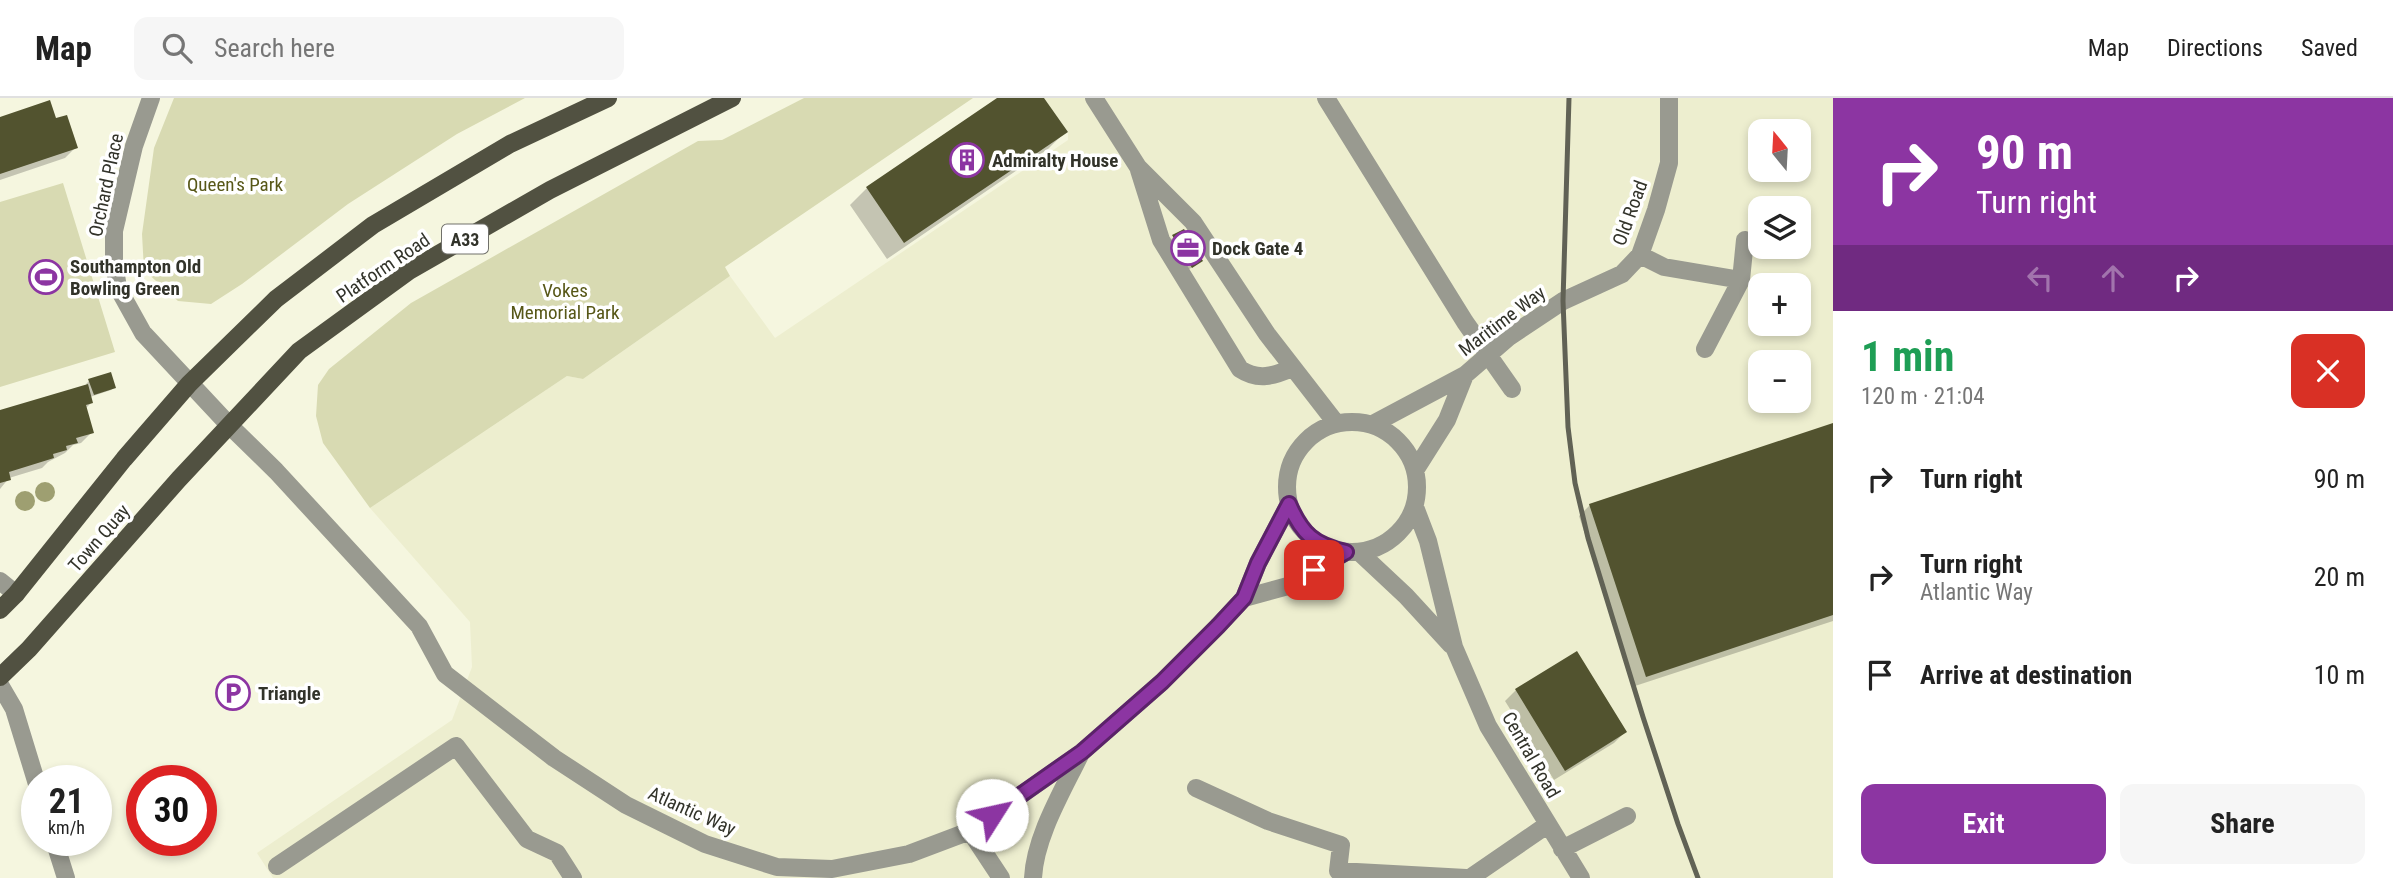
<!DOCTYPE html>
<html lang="en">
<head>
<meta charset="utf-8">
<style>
	:root { --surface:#fff; --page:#f6f6f6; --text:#222; --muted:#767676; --line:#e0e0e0; --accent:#8c35a2 }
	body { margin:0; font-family:"Roboto Condensed",sans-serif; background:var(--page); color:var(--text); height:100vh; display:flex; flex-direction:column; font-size:26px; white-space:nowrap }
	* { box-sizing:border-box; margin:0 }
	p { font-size:23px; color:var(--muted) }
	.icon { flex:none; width:38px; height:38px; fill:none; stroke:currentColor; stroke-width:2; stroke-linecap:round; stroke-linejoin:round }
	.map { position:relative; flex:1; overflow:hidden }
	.side { display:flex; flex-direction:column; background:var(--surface); width:560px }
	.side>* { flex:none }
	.guide { background:#8c35a2; color:#fff; overflow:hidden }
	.needle { width:46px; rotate:342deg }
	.controls { position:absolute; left:1748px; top:21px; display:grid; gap:14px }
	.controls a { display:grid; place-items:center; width:63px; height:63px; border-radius:14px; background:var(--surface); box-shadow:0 4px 10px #0003; font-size:35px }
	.speed { position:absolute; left:21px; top:667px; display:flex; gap:14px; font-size:35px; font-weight:700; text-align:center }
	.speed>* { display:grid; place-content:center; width:91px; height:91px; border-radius:50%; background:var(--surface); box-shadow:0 4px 10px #0003; line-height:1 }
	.speed small { font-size:18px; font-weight:400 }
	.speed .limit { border:10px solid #d22; background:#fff; color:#111 }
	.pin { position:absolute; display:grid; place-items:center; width:60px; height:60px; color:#fff; margin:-30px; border-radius:14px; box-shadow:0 4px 10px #0006 }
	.me { position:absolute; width:77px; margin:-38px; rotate:55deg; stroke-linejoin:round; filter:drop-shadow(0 0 5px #0008) }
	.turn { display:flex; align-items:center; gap:24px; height:147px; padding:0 28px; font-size:32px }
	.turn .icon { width:91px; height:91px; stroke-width:2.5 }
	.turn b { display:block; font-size:49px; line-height:60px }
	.lanes { display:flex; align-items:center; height:66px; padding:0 28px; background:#0003; justify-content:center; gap:35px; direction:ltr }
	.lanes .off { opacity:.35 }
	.round { display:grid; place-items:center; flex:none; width:74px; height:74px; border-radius:14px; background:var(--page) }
	.overview { display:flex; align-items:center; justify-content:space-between; height:119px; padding:0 28px }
	h1 { font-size:42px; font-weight:700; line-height:52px; color:#1e9e55 }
	.primary-button { display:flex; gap:14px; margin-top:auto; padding:14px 28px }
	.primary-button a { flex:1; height:80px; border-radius:14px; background:var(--accent); color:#fff; font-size:28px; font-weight:700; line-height:80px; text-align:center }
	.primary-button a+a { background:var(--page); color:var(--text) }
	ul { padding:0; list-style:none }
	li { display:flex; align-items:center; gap:21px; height:98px; padding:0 28px }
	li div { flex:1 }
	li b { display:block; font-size:26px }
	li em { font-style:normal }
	header { display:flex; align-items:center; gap:42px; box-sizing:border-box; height:98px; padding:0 35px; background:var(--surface); border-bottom:2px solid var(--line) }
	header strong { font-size:33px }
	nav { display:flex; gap:38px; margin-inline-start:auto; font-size:24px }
	.search { width:490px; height:63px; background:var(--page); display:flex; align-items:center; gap:18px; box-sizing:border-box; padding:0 24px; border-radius:14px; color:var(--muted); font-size:26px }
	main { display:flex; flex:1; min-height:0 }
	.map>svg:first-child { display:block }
	.built { fill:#edeecf; fill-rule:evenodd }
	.green { fill:#d8dab2 }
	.shadow { fill:#0003 }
	.building { fill:#52532f }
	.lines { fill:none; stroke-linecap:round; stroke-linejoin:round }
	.minor { stroke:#999a90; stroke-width:18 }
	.major { stroke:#515141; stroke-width:18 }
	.rail { stroke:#616255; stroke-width:5 }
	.tree { fill:#9e9f71 }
	.route-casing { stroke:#5b2269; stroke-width:18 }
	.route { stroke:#8c35a2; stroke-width:12 }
	.labels { text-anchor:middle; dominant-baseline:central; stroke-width:7; stroke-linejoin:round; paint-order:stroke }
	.shield { fill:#fff; stroke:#70706a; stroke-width:2 }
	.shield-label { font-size:18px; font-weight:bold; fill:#32332a }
	.poi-label { font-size:19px; font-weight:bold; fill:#32332a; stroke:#fff; text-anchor:start }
	.park-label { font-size:19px; fill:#575717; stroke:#fff }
	.street-label { font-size:19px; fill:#32332a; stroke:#fff }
</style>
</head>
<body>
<header>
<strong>Map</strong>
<div class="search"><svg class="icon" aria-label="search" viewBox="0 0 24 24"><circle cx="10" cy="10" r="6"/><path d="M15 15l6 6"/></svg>Search here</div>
<nav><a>Map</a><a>Directions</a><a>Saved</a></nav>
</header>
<main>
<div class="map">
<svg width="1833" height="780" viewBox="0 0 1833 780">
	<rect width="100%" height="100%" fill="#f5f6df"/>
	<!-- built -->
	<path class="built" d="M 1044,0 L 1833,0 L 1833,780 L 273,780 L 257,755 L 452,622 L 472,569 L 470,524 L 370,410 L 567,278 L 583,281 L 730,178 L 775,240 L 1068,42 L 1068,34 ZM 1760,33 L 1799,33 L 1799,72 L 1760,72 ZM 1760,110 L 1799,110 L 1799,149 L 1760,149 ZM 1760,187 L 1799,187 L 1799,226 L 1760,226 ZM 1760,264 L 1799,264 L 1799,303 L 1760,303 Z"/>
	<!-- green -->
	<path class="green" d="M 174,0 L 525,0 L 457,36 L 348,106 L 242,186 L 211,206 L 178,203 L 144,172 L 142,136 L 154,50 Z
		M 804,0 L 973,0 L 725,169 L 730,178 L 583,281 L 567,278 L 370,410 L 323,345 L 316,318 L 318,287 L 329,271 L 411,205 L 698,43 L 722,42 Z
		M 63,85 L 115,254 L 0,289 L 0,104 Z"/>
	<!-- shadow -->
	<path class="shadow" d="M 1000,0 L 1042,0 L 1065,34 L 1048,51 L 887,161 L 850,107 L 867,90 Z
		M 0,21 L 55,23 L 76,49 L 65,60 L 0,82 Z
		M 1174,139 L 1197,166 L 1188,172 L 1170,142 Z
		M 89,283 L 114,289 L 111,292 L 90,299 L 92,304 L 85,311 L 92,334 L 81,345 L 73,347 L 65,355 L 48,364 L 42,370 L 9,380 L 0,391 L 0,314 L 87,288 L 86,286 Z
		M 1833,327 L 1833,523 L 1635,588 L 1579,418 L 1590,407 Z
		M 1516,592 L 1625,634 L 1614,645 L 1554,682 L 1505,603 Z"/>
	<!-- building -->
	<path class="building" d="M 997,0 L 1044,0 L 1068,34 L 904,145 L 866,89 Z
		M 50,2 L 56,20 L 67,17 L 78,50 L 0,76 L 0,19 Z
		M 1184,131 L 1203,163 L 1192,170 L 1172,137 Z
		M 111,274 L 116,290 L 94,297 L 88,281 Z
		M 88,286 L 93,305 L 86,307 L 94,335 L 76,340 L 78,345 L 66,348 L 67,352 L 53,356 L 54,360 L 9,374 L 11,382 L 0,385 L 0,312 Z
		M 1833,325 L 1833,517 L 1646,579 L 1589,406 Z
		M 1577,553 L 1627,634 L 1565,673 L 1515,591 Z"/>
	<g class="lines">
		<!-- minor -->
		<path class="minor" d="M 151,0 L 134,48 L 114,133 L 114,164 L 118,190 L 143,235 L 229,327 L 276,373 L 419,528 L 445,576 L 554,660 L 626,707 L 705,746 L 777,769 L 832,771 L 909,756 L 970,733 L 1082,654 L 1162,584 L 1218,528 L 1244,500 L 1258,465 L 1289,406
			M 1094,0 L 1138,69 L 1193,124 L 1267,236 L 1336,325
			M 1326,0 L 1465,224 L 1512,291
			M 1139,72 L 1161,142 L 1240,271 C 1258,283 1274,278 1292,270
			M 1640,157 L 1664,169 L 1741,182 L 1745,142
			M 1705,251 L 1741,182
			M1287 389a65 65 0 1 1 130 0a65 65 0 1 1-130 0Z
			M 1373,326 L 1465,277 L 1509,239 L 1563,203 L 1622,176 L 1640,157 L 1656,112 L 1669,65 L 1669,0
			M 1416,371 L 1447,322 L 1465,277
			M 1415,409 L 1428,443 L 1454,549 L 1488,628 L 1581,780
			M 1359,454 L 1406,498 L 1451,547
			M 0,483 L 16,496
			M 1244,500 L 1288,488 L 1346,454
			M 0,587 L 14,611 L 37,686
			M 1196,690 L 1268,723 L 1341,747 L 1338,773 L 1466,780
			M 970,733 L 1001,780
			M 54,742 L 66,780
			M 1562,751 L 1627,718
			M 277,768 L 456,648 L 527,741 L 557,755 L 573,780
			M 1033,780 C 1035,739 1062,694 1080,657
			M 1470,780 L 1547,727"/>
		<!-- major -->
		<path class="major" d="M 0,512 L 16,496 L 124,361 L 189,286 L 276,201 L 373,127 L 510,46 L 608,0
			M 0,579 L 29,551 L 179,381 L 299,253 L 409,173 L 550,92 L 732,0"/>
		<!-- rail -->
		<path class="rail" d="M 1569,0 L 1563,203 L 1568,329 L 1575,385 L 1588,440 L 1643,619 L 1678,726 L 1698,780"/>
	</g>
	<!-- trees -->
	<g class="tree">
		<circle cx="45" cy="394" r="10"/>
		<circle cx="25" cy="403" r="10"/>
	</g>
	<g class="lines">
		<!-- route casing -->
		<g class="route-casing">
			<path id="route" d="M 992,717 L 1082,654 L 1162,584 L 1218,528 L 1244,500 L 1258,465 L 1289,406 C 1302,436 1314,447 1346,454 L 1314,472"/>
		</g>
		<!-- route -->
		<use href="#route" class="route"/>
	</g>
	<!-- icons -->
	<defs>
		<g id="building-ring" transform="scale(1.75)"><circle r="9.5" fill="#fff" stroke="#8c35a2" stroke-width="1.5"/><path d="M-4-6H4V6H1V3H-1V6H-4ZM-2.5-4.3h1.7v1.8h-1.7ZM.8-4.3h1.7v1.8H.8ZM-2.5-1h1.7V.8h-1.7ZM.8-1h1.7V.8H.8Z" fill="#8c35a2"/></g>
		<g id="office-ring" transform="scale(1.75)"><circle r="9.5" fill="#fff" stroke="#8c35a2" stroke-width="1.5"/><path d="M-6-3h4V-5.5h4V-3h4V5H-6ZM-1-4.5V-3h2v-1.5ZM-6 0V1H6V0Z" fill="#8c35a2"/></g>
		<g id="stadium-ring" transform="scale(1.75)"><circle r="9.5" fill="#fff" stroke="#8c35a2" stroke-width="1.5"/><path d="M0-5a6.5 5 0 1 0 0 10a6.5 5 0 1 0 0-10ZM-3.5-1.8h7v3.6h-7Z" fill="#8c35a2"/></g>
		<g id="parking-ring" transform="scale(1.75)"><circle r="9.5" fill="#fff" stroke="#8c35a2" stroke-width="1.5"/><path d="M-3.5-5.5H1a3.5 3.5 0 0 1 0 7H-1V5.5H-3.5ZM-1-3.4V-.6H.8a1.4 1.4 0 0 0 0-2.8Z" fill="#8c35a2"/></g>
	</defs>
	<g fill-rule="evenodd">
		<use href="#building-ring" x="967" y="62"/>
		<use href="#office-ring" x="1188" y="150"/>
		<use href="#stadium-ring" x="46" y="179"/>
		<use href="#parking-ring" x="233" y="595"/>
	</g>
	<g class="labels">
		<!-- shield labels -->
		<rect class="shield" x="442" y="126.5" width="46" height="29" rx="5"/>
		<g class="shield-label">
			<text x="465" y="141">A33</text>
		</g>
		<!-- poi labels -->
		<g class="poi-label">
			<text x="992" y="62">Admiralty House</text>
			<text x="1212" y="150">Dock Gate 4</text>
			<text x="70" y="168">Southampton Old<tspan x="70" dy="22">Bowling Green</tspan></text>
			<text x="258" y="595">Triangle</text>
		</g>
		<!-- park labels -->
		<g class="park-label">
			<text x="235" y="86">Queen's Park</text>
			<text x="565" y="192">Vokes<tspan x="565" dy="22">Memorial Park</tspan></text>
		</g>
		<!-- street labels -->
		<g class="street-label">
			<text transform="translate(106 87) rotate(-78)">Orchard Place</text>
			<text transform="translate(1630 115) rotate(-70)">Old Road</text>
			<text transform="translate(383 170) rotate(-34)">Platform Road</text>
			<text transform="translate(1502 223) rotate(-37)">Maritime Way</text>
			<text transform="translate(99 440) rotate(-49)">Town Quay</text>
			<text transform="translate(1531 657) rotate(60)">Central Road</text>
			<text transform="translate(692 713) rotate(24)">Atlantic Way</text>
		</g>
	</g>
</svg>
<div class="controls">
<a><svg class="needle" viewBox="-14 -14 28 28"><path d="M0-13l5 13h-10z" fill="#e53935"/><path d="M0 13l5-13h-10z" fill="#767676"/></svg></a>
<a><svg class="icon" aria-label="layers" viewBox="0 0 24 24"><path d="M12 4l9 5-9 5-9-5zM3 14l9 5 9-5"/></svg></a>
<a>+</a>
<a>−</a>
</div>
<div class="speed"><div>21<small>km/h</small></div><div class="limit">30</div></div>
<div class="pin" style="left:1314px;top:472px;background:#d93025"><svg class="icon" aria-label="arrive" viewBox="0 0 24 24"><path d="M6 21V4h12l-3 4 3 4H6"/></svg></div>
<svg class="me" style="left:992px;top:717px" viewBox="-20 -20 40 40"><circle r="19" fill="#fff"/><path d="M0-13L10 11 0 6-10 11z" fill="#8c35a2"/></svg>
</div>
<section class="side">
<div class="guide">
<div class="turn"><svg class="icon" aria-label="right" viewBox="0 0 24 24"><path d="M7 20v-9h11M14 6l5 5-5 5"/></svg><div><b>90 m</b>Turn right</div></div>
<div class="lanes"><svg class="icon off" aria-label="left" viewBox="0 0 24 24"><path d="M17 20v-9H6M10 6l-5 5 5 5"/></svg><svg class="icon off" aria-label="ahead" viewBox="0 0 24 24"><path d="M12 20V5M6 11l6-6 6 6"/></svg><svg class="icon" aria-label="right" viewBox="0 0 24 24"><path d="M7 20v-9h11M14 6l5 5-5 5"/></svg></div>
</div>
<div class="overview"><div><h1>1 min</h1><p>120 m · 21:04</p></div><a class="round" style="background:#d93025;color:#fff"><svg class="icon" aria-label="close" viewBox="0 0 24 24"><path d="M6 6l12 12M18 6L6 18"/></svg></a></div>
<ul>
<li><svg class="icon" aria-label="right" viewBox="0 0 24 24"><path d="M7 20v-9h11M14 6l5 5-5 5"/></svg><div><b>Turn right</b></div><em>90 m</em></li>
<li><svg class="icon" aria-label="right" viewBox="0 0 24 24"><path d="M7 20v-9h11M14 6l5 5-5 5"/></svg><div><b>Turn right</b><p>Atlantic Way</p></div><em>20 m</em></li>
<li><svg class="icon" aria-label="arrive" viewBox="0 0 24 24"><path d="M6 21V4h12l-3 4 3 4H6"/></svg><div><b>Arrive at destination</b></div><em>10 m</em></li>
</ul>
<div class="primary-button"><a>Exit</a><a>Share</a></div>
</section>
</main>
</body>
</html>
